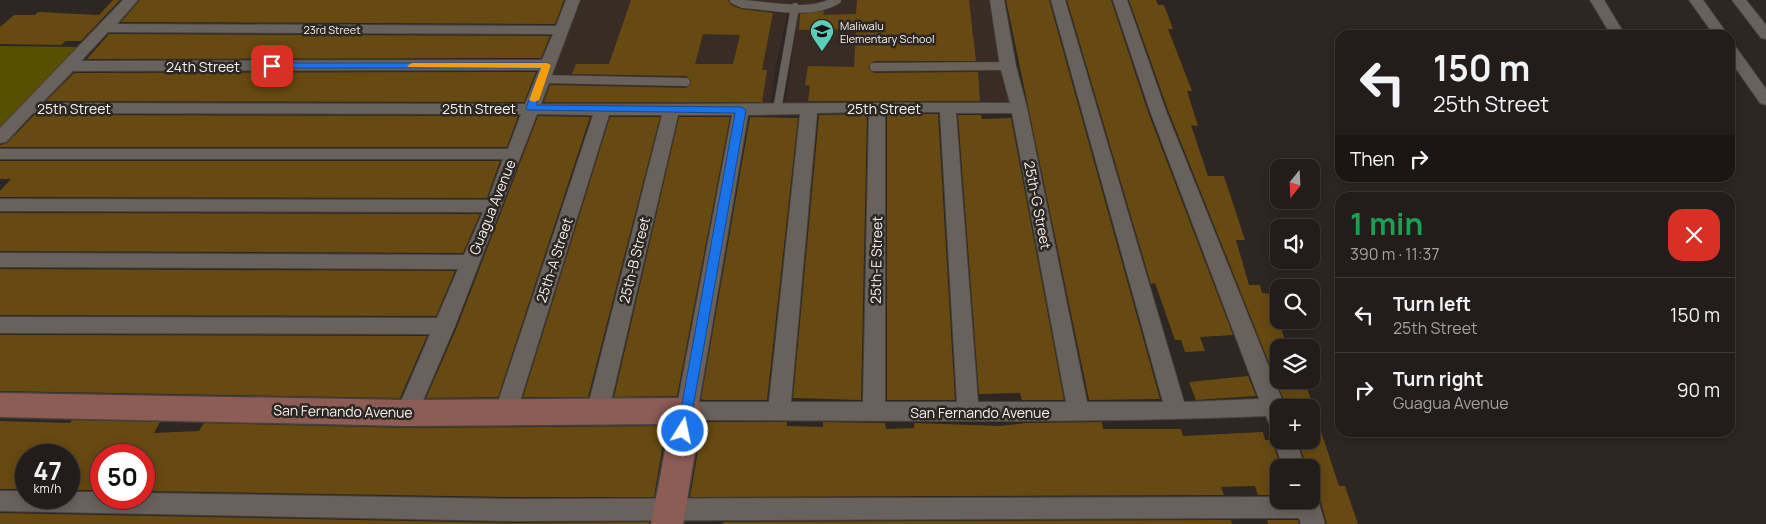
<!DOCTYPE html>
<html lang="en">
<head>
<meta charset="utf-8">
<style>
	:root { --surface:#221c1a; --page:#2e2927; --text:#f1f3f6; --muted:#a2a1a2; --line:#3f3a39 }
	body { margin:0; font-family:Manrope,sans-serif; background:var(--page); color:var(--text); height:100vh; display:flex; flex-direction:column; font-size:19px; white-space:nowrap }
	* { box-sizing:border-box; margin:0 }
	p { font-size:16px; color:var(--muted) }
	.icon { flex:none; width:28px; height:28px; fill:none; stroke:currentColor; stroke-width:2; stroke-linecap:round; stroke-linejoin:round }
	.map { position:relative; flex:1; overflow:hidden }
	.drawer { position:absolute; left:1335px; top:192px; width:400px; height:245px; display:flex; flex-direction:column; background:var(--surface); border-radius:15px; box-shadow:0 2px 12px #0003,0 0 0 1px var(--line) }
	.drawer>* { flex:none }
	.top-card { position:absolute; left:1335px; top:30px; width:400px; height:152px; border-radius:15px; box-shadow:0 2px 12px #0003,0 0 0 1px var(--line); background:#221c1a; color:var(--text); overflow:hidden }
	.needle { width:32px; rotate:198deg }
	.buttons { position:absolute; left:1270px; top:159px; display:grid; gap:10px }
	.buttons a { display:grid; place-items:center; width:50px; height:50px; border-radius:10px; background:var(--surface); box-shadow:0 2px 12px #0003,0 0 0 1px var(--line); font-size:25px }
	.speed { position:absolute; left:15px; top:444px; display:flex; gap:10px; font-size:25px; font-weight:700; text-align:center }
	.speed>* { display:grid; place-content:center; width:65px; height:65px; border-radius:50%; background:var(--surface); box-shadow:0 2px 12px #0003,0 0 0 1px var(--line); line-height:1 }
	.speed small { font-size:12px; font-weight:400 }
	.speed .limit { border:8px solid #d22; background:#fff; color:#111 }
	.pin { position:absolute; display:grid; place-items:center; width:42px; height:42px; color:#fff; margin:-21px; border-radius:10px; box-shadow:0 2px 8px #0006 }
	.me { position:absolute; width:55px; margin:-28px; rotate:10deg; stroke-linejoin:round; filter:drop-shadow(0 0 4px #0008) }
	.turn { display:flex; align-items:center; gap:18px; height:105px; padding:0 15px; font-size:22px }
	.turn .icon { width:65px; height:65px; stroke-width:2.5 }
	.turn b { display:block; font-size:35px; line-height:42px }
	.then { display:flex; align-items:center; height:48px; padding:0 15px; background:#0003; gap:10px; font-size:19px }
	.round { display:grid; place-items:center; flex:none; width:52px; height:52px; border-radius:15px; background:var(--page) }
	.overview { display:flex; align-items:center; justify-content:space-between; height:85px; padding:0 15px }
	h1 { font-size:30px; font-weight:700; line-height:38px; color:#1e9e55 }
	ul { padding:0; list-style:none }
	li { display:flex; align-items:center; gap:15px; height:75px; padding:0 15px; border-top:1px solid var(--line) }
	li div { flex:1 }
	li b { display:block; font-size:19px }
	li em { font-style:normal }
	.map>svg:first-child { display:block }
	.built { fill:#392c24 }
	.green { fill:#575000 }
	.building { fill:#674a12; fill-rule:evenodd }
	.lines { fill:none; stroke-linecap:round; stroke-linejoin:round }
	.lane-casing { stroke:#46413d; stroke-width:9 }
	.street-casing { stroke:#46413d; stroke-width:2 }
	.secondary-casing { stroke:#46413d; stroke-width:3 }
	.lane { stroke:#69615c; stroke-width:8 }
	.street { fill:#69615c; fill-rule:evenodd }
	.secondary { fill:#8c5c55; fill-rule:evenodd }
	.route { fill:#1a73e8; stroke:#114b97 }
	.slow { fill:#f59e0b }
	.labels { text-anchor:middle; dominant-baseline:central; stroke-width:5; stroke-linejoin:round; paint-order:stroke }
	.far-poi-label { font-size:11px; fill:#f6f1ee; stroke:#2d2622; text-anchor:start }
	.far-street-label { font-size:11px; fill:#f6f1ee; stroke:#2d2622 }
	.street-label { font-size:14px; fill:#f6f1ee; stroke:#2d2622 }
</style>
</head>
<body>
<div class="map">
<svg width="1766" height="524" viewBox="0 0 1766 524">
	<rect width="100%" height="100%" fill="#2d2622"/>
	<!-- built -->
	<path class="built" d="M 579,0 L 989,0 L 1010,106 L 785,107 L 798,11 L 788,11 L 776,66 L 769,109 L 538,107 Z"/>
	<!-- green -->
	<path class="green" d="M 0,46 L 88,47 L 0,135 Z"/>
	<!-- building -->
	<path class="building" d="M 113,0 L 120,0 L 81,41 L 66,41 L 61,45 L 0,44 L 0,27 L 14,15 L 35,15 L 38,12 L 99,15 Z
		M 140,0 L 564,0 L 555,24 L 121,22 Z
		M 631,0 L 728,0 L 731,5 L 741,9 L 773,13 L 762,70 L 767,70 L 762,102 L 544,102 L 550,85 L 686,88 L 690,85 L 691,80 L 686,76 L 572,74 L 576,64 L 609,64 ZM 703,34 L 740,35 L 733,64 L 695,64 Z
		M 857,0 L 969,0 L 976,61 L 874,61 L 868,68 L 874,73 L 978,72 L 980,101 L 808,101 L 810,86 L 805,85 L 808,66 L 854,67 L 856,29 L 799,30 L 800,14 L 824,11 L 823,15 L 856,14 Z
		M 1006,0 L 1049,0 L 1160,399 L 1089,400 Z
		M 1067,0 L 1111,0 L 1148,112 L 1233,335 L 1200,337 L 1205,351 L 1185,352 L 1181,340 L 1175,340 L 1155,283 L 1151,284 Z
		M 1129,0 L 1156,0 L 1158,5 L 1164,5 L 1173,29 L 1168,29 L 1192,91 L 1187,91 L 1198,126 L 1191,125 L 1208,176 L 1224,176 L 1245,240 L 1236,240 L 1249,285 L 1260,285 L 1262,293 L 1272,294 L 1276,304 L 1279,304 L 1279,321 L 1287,348 L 1279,348 L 1279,380 L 1304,380 L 1314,408 L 1287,408 L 1168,110 Z
		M 109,34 L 550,36 L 541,58 L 87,59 Z
		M 536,72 L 524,102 L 46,101 L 74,73 Z
		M 867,114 L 861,400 L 793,398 L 819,115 Z
		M 887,114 L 938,114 L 955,400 L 887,400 Z
		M 34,115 L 518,116 L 507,147 L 0,147 L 0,145 L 7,143 Z
		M 958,115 L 981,115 L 982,119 L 1011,118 L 1064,400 L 1022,400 L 1020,393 L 979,394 Z
		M 538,116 L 590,117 L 498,397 L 426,398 L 457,327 Z
		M 610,117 L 660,117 L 588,397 L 523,397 Z
		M 679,117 L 730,117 L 677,396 L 614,397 Z
		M 750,117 L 798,118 L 767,400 L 705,400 L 701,399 Z
		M 0,161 L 500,161 L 487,198 L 0,197 L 0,191 L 11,179 L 0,179 Z
		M 0,213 L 480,214 L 463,253 L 0,251 Z
		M 0,269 L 455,271 L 436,316 L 0,315 Z
		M 0,335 L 427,336 L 400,398 L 0,391 Z
		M 1248,376 L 1256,396 L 1196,400 L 1189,382 Z
		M 1314,410 L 1339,486 L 1345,486 L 1358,524 L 1327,524 L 1320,499 L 1311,490 L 1311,468 L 1307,468 L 1298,440 L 1311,440 L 1311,411 Z
		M 72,420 L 160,422 L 154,433 L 199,431 L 204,423 L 407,428 L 666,426 L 654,497 L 516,497 L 144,491 L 144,455 L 101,455 L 101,490 L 69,490 L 69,462 L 74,455 L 26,455 L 26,489 L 0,489 L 0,421 L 70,423 Z
		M 703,422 L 787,422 L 787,426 L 823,427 L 823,422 L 885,423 L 886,429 L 914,428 L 914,423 L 1000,426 L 1026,423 L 1102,422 L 1103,429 L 1181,429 L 1183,436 L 1263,432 L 1265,440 L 1272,440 L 1281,468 L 1279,468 L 1279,495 L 1258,495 L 1255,486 L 1221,487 L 1224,495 L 690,497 Z
		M 0,513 L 516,523 L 649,522 L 649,524 L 0,524 Z
		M 1231,520 L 1232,524 L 723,524 L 723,522 Z
		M 1267,520 L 1298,520 L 1299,524 L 1268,524 Z"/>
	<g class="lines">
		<!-- lane casing -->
		<g class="lane-casing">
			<path id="lane" d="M 734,0 L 743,4 C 772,6 811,16 837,0
				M 874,67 L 1008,66
				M 542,79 L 686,82
				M 777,110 L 795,7"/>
		</g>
		<!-- street casing -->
		<g class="street-casing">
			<path id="street" d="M 123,0 L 138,0 L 117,24 L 556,26 L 566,0 L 580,0 L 541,104 C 697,105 853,102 1010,103 L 1000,66 L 990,0 L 1004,0 L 1016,66 L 1027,108 L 1087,402 L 1163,402 L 1051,0 L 1065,0 L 1184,402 L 1259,399 L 1150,111 L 1113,0 L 1127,0 L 1166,111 L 1285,407 L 1279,408 L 1279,431 L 1271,428 L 1266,416 C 1073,424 880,420 687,420 L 679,417 L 676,411 L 732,115 L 678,115 L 609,410 L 606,416 L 598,419 L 590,416 L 587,410 L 662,115 L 609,115 L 517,411 L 514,417 L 506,420 L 498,417 L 495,411 L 593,115 L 537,114 L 455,326 L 415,419 L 407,422 L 399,419 L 396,413 L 430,334 L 0,333 L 0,317 L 437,318 L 458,269 L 0,267 L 0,253 L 464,255 L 483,212 L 0,211 L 0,199 L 488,200 L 503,159 L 0,159 L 0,149 L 508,149 L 521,114 L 33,113 L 6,142 L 0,143 L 0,128 ZM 108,32 L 553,34 L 542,60 L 81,61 ZM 539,70 L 525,104 L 42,103 L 73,71 ZM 869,112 L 863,402 L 791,402 L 817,113 ZM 885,112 L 940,112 L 957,402 L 885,402 ZM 956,113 L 1012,113 L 1066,402 L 978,402 ZM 800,114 L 769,402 L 699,402 L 748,115 Z
				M 1590,0 L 1604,0 L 1625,35 L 1611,35 Z
				M 1689,0 L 1703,0 L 1728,35 L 1714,35 Z
				M 1732,0 L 1746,0 L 1766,25 L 1766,39 L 1761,38 Z
				M 1730,45 L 1735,46 L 1766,89 L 1766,105 L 1760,103 L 1730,60 Z
				M 1277,433 L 1279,440 L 1296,440 L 1305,468 L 1283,468 L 1274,440 Z
				M 0,491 L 26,491 L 26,498 L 69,498 L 69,492 L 101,492 L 101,498 L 144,498 L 144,493 L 516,499 L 1279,497 L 1279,500 L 1311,500 L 1311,492 L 1318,500 L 1325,524 L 1301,524 L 1299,518 L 516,521 L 0,511 Z"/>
		</g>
		<!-- secondary casing -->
		<g class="secondary-casing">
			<path id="secondary" d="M 0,393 L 407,400 L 687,398 L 698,402 L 702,411 L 683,524 L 651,524 L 670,424 L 407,426 L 0,417 Z"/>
		</g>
		<!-- lane -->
		<use href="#lane" class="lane"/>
		<!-- street -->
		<use href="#street" class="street"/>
		<!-- secondary -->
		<use href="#secondary" class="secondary"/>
	</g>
	<!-- route -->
	<path class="route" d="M 547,63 L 551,65 L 536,105 L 741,107 L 746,110 L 688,435 L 679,435 L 677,431 L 735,113 L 527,110 L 526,108 L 541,68 L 272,68 L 267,66 L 272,63 Z"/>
	<!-- slow -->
	<path class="slow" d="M 412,63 L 547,63 L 551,65 L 539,100 L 534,102 L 529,100 L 541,68 L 409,67 L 407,66 Z"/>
	<!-- icons -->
	<defs>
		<g id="school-pin" transform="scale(1.25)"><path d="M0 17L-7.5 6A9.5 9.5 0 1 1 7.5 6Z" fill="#5bcebb" stroke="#2d2622"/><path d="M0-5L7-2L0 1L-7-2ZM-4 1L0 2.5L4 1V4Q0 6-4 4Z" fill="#111"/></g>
	</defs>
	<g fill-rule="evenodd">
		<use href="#school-pin" x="822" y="31"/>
	</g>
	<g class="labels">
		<!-- far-poi labels -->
		<g class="far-poi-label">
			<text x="840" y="25">Maliwalu<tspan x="840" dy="13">Elementary School</tspan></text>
		</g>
		<!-- far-street labels -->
		<g class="far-street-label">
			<text x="332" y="29">23rd Street</text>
		</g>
		<!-- street labels -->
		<g class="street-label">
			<text x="203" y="66">24th Street</text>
			<text x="74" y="108">25th Street</text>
			<text x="479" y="108">25th Street</text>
			<text x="884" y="108">25th Street</text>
			<text transform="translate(1038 205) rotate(79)">25th-G Street</text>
			<text transform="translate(492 207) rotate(-68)">Guagua Avenue</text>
			<text transform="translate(554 260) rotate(-72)">25th-A Street</text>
			<text transform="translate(634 260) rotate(-76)">25th-B Street</text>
			<text transform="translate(876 260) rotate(-89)">25th-E Street</text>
			<text transform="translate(343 411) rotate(1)">San Fernando Avenue</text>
			<text x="980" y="412">San Fernando Avenue</text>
		</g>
	</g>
</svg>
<div class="buttons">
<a><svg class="needle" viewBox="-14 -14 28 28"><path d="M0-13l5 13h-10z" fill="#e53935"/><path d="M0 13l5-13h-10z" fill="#a2a1a2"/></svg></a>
<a><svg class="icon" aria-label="sound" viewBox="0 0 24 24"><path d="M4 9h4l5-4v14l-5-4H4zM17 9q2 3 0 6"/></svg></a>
<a><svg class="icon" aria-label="search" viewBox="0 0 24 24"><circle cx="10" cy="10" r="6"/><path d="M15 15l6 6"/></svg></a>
<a><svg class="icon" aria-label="layers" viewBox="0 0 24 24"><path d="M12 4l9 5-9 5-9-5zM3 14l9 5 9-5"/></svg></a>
<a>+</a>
<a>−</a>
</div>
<div class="speed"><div>47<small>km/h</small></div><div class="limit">50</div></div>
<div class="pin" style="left:272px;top:66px;background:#d93025"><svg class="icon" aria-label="arrive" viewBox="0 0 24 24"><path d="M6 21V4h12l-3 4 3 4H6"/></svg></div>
<svg class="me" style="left:683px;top:431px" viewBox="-20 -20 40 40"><circle r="17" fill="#1a73e8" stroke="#fff" stroke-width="3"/><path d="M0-11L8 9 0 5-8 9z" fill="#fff"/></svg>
<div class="top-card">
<div class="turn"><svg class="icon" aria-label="left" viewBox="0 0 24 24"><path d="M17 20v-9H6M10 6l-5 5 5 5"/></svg><div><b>150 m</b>25th Street</div></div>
<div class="then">Then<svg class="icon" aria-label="right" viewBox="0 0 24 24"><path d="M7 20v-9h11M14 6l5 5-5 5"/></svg></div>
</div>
<section class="drawer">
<div class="overview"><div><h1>1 min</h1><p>390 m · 11:37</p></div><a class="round" style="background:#d93025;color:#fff"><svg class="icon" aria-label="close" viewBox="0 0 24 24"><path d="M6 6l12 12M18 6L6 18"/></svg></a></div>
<ul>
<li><svg class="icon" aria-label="left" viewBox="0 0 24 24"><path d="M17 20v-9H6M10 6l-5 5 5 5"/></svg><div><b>Turn left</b><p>25th Street</p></div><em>150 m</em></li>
<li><svg class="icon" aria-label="right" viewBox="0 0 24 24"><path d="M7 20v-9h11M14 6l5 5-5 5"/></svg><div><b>Turn right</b><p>Guagua Avenue</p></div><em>90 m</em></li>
</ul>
</section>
</div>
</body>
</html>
